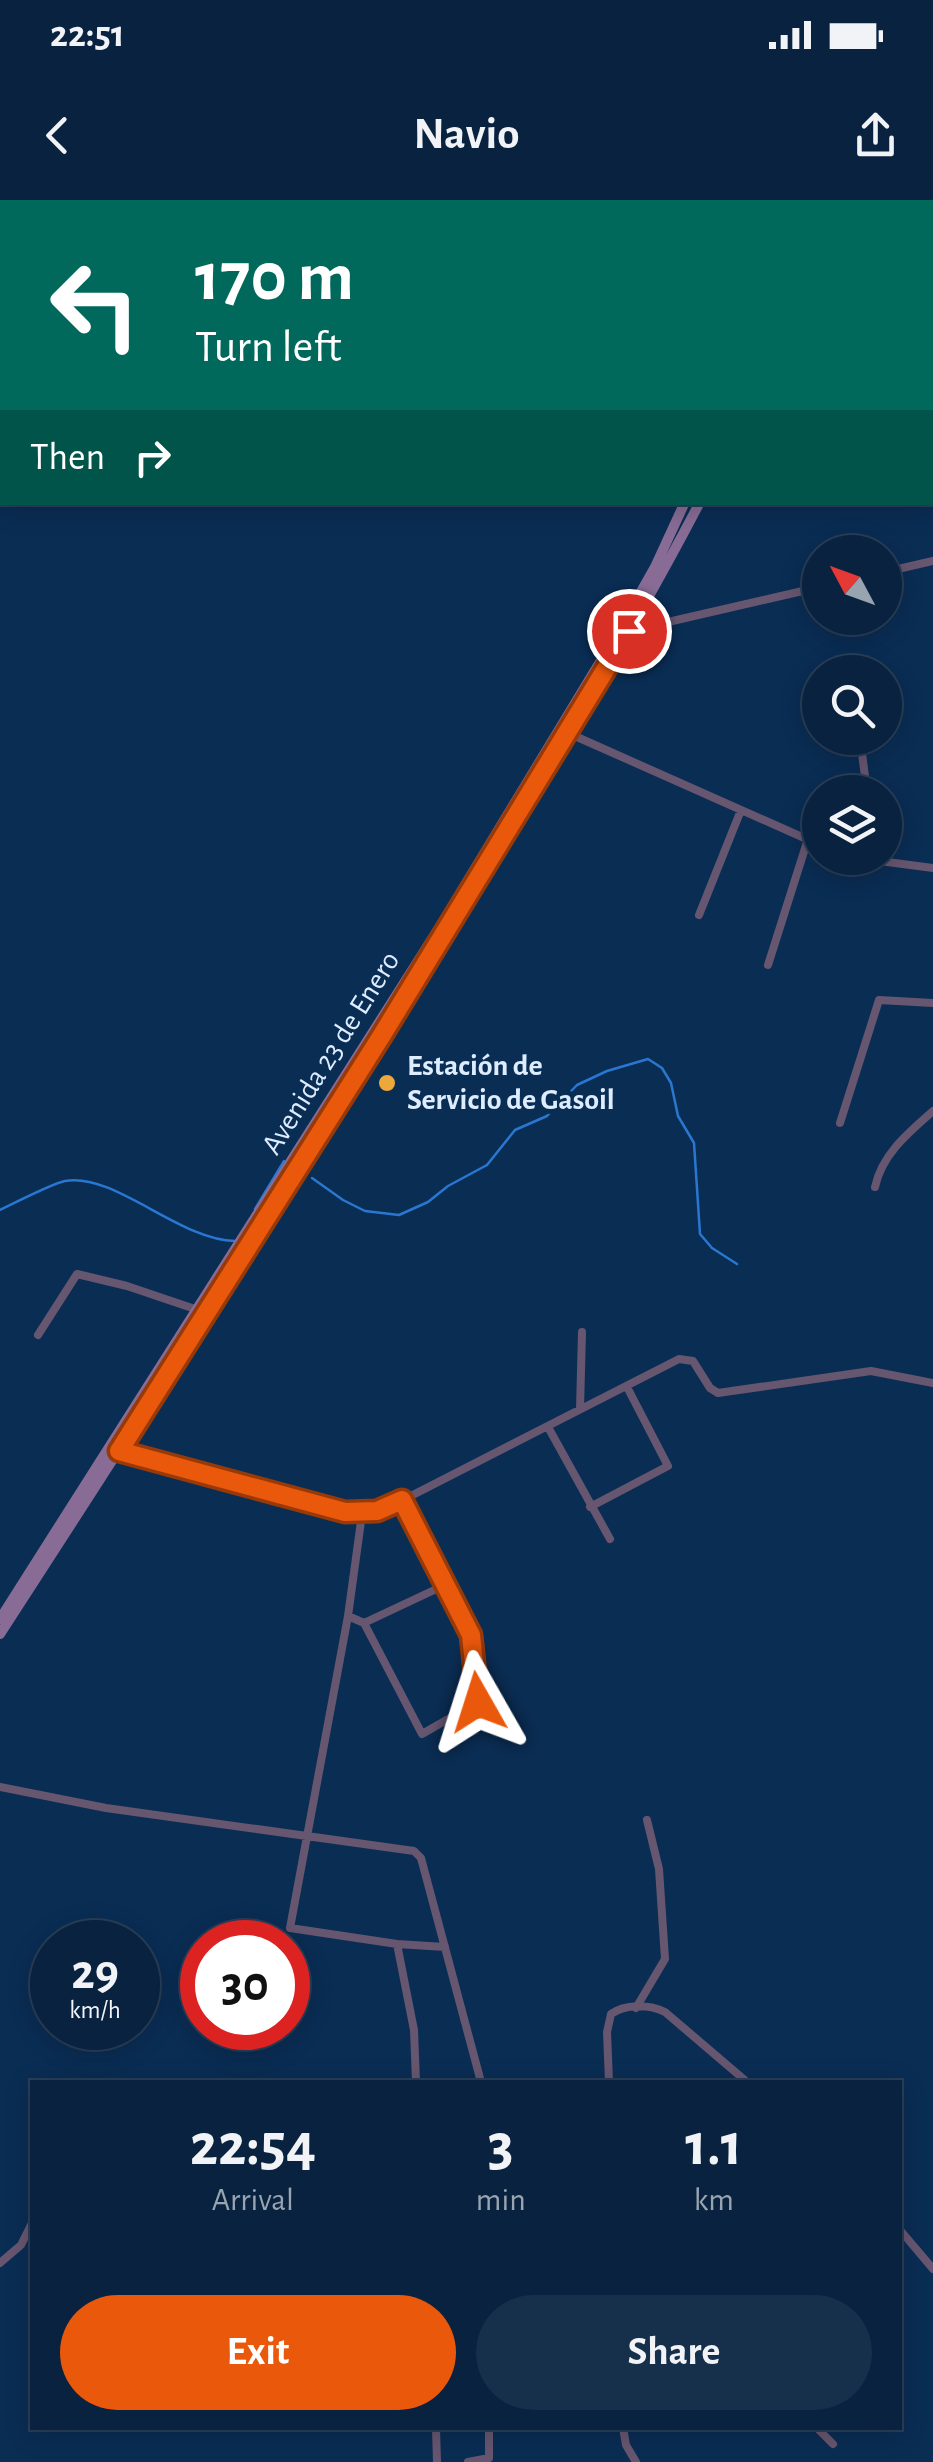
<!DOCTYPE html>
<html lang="en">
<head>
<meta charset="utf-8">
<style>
	:root { --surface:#08223f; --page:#162f4a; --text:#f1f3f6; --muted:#98a4b0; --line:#293f59; --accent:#ea580c }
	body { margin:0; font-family:"Alegreya Sans",sans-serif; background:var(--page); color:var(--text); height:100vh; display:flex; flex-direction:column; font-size:38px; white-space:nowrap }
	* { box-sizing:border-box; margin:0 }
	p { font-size:32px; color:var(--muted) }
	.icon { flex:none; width:55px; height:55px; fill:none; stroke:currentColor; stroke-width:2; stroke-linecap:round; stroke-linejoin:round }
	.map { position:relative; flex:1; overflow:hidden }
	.details { position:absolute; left:30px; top:1880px; width:872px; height:350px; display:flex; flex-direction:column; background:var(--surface); border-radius:0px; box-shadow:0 5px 25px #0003,0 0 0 2px var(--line) }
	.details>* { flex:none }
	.hud { position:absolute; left:0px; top:0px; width:935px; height:305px; box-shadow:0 5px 25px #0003,0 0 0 2px var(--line); background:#00695c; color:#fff; overflow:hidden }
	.needle { width:65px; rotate:311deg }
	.fabs { position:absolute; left:802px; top:335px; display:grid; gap:20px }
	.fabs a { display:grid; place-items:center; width:100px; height:100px; border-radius:50%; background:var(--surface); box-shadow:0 5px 25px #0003,0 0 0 2px var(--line); font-size:50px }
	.speed { position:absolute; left:30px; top:1720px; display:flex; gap:20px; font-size:50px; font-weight:700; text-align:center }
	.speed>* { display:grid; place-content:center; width:130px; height:130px; border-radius:50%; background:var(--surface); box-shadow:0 5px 25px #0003,0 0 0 2px var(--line); line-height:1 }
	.speed small { font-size:25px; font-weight:400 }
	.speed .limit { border:15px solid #d22; background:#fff; color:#111 }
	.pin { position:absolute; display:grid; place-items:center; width:85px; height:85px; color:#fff; margin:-42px; border:5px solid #fff; border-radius:50%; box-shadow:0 2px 10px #0007 }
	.me { position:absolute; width:110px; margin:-55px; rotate:354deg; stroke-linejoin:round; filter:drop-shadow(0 0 8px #0008) }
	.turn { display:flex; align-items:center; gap:35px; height:210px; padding:0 30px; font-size:45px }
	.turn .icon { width:130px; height:130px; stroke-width:2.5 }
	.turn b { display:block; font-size:70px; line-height:85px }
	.then { display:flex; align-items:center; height:95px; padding:0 30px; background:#0003; gap:20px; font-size:38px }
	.eta { display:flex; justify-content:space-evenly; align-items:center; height:170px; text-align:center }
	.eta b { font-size:60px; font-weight:600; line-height:70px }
	.button { display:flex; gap:20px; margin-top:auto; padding:20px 30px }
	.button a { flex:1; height:115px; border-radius:60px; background:var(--accent); color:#fff; font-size:40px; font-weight:600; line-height:115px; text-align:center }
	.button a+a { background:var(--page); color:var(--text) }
	.status { display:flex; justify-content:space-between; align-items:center; height:70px; padding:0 50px; background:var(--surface); direction:ltr }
	.status svg { height:28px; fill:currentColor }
	header { display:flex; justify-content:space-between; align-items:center; height:130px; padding:0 30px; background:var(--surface); font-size:45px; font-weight:600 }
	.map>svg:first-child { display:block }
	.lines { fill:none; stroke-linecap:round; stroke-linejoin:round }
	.stream { stroke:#2977d0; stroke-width:2.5 }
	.minor { stroke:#675670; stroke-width:8 }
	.secondary { stroke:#886c95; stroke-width:10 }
	.trunk { stroke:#ac85bf; stroke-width:11 }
	.route-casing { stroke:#983908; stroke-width:25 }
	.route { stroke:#ea580c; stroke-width:18 }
	.poi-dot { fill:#eda83b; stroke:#0a2d54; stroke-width:4 }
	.labels { text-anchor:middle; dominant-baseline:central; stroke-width:10; stroke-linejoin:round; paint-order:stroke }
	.street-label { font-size:30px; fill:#ddecff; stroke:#0a2d54 }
	.poi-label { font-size:30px; font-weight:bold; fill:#ddecff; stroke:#0a2d54; text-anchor:start }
</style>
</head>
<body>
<div class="status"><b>22:51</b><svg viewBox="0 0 49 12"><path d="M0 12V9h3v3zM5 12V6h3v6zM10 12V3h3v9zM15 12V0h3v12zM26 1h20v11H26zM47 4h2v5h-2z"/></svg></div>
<header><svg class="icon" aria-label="back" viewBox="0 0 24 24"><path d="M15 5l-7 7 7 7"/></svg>Navio<svg class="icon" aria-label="share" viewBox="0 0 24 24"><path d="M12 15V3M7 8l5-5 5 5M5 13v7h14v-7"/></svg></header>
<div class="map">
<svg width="933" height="2262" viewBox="0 0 933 2262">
	<rect width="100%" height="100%" fill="#0a2d54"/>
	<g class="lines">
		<!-- stream -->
		<path class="stream" d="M 312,978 L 343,1000 L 365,1011 L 399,1015 L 428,1002 L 448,986 L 487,965 L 515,930 L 547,916 L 577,885 L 607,871 L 648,859 L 662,868 L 671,883 L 678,916 L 694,943 L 700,1034 L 712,1048 L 737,1064
			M 255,1009 L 284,961
			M 0,1010 C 12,1004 54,983 65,981 C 114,972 179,1040 235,1041"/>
		<!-- minor -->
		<path class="minor" d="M 276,0 L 290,2
			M 63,2 L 63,0
			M 221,2 L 221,0
			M 379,2 L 379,0
			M 545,2 L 545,0
			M 932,181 L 933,181
			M 885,372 L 933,361
			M 629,431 L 820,387
			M 568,533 L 820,645
			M 860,538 L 867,592
			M 857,658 L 933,668
			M 699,715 L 741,610
			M 768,765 L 808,639
			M 840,923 L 879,800 L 933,803
			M 875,987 C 882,954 909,932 933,911
			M 38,1135 L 77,1074 L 127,1086 L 198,1110
			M 580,1209 L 582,1132
			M 548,1227 L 610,1339
			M 115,1249 L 345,1312 L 377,1311 L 403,1300 L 679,1159 L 693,1161 L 710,1188 L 718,1193 L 871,1171 L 933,1183
			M 590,1307 L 668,1266 L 627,1187
			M 362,1314 L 348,1416 L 290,1728 L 397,1744 L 445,1747
			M 348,1416 L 364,1423 L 422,1534 L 478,1502 L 471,1435 L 403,1300
			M 364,1423 L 447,1384
			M 0,1587 L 106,1608 L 414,1651 L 421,1658 L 481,1882
			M 397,1744 L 414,1830 L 416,1882
			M 636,1808 L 665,1759 L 659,1669 L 647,1620
			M 609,1882 L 607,1832 L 611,1814 C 625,1804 649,1804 665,1812 L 747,1882
			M 900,2030 L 933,2069
			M 0,2063 L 21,2045 L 32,2023
			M 436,2228 L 437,2262
			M 623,2228 L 626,2245 L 636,2262
			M 817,2228 L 833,2244
			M 468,2262 L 489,2258 L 489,2228"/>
		<!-- secondary -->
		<path class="secondary" d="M 892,2 L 895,0
			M 908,2 L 911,0
			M 0,1419 L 439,728 L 620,429 L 655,367 L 685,302
			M 0,1434 C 144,1212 287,989 426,764 C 521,613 617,461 700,302"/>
		<!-- trunk -->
		<path class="trunk" d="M 642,0 L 644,2
			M 661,0 L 663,2"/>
	</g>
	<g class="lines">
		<!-- route casing -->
		<g class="route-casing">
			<path id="route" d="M 478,1502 L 471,1435 L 402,1300 L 377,1311 L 345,1312 L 119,1251 L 382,835 L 629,431"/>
		</g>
		<!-- route -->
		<use href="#route" class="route"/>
	</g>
	<!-- markers -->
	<circle class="poi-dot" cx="387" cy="883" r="10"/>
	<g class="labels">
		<!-- street labels -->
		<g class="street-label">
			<text transform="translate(331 853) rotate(-58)">Avenida 23 de Enero</text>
		</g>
		<!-- poi labels -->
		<g class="poi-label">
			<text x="407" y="866">Estación de<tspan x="407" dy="34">Servicio de Gasoil</tspan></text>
		</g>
	</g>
</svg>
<div class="fabs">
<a><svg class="needle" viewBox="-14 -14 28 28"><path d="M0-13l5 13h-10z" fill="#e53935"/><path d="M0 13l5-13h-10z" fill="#98a4b0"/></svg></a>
<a><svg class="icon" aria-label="search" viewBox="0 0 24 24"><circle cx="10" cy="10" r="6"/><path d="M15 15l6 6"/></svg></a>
<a><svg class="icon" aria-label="layers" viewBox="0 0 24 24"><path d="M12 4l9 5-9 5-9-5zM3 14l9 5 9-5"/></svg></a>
</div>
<div class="speed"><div>29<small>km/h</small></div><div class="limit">30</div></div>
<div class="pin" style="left:629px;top:431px;background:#d93025"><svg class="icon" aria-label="arrive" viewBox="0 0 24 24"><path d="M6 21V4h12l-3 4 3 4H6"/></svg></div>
<svg class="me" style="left:478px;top:1502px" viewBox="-20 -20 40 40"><path d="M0-17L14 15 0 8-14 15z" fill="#ea580c" stroke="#fff" stroke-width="4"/></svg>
<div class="hud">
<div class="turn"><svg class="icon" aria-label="left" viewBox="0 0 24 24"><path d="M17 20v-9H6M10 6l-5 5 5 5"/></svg><div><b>170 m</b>Turn left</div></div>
<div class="then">Then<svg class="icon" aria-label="right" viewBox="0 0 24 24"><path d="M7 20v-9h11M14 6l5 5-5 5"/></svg></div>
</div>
<section class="details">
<div class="eta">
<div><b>22:54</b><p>Arrival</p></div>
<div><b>3</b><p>min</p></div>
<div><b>1.1</b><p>km</p></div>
</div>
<div class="button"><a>Exit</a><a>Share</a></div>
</section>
</div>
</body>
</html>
